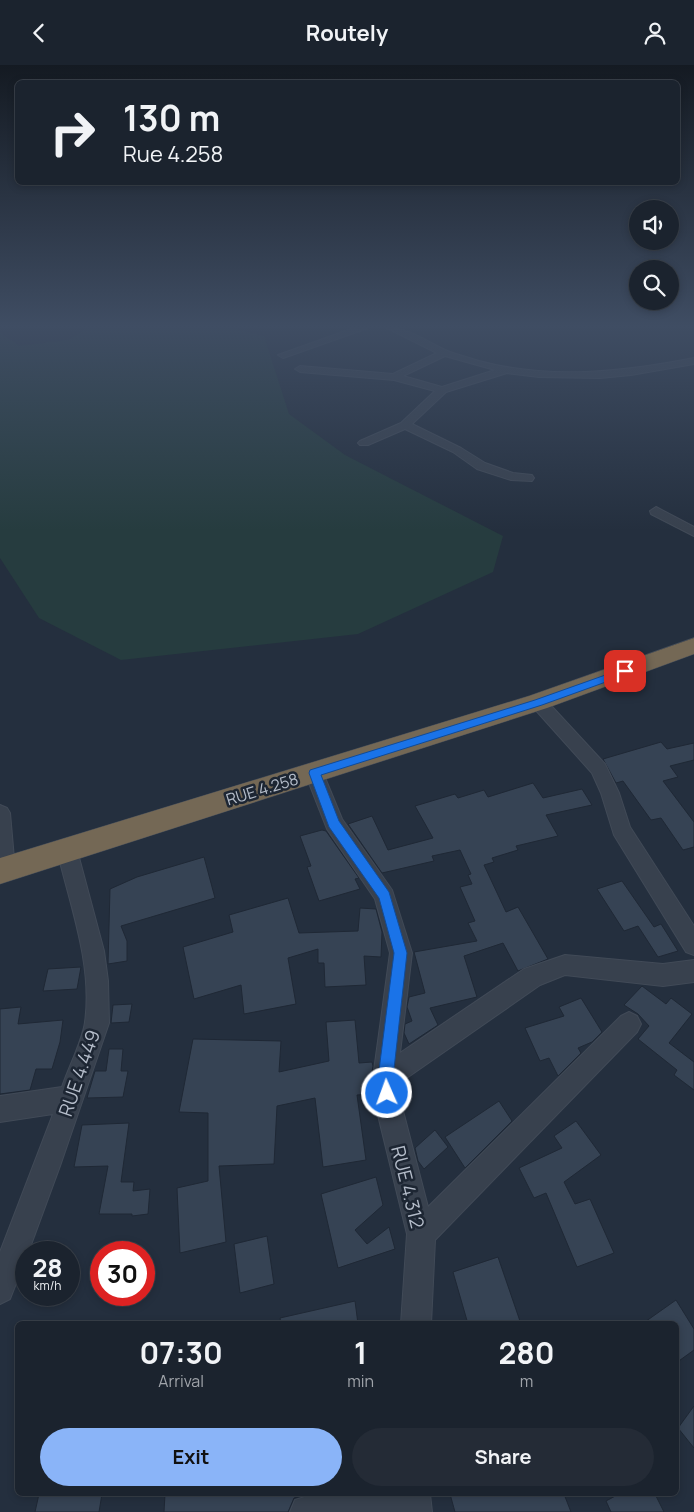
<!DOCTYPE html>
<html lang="en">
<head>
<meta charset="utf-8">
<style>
	:root { --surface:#1b232e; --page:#242b36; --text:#f1f3f6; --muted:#a0a4aa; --line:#39404a; --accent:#8ab4f8 }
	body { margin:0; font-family:Manrope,sans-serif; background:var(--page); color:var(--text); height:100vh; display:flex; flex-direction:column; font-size:19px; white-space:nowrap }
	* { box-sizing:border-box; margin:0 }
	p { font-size:16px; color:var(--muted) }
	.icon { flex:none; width:28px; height:28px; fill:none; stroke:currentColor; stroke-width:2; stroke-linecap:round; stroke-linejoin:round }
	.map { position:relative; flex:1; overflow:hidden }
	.sheet { position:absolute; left:15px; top:1256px; width:664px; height:175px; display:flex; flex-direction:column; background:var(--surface); border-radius:8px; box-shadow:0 2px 8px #0003,0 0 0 1px var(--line) }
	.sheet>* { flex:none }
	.banner { position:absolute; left:15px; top:15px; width:665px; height:105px; border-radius:8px; box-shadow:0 2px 8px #0003,0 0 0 1px var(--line); background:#1b232e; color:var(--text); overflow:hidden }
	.fabs { position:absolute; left:629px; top:135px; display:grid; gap:10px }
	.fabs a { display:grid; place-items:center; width:50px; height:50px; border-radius:50%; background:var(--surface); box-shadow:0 2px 8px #0003,0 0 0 1px var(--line); font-size:25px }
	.speed { position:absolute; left:15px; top:1176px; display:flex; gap:10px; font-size:25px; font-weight:700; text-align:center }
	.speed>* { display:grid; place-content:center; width:65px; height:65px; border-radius:50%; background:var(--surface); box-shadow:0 2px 8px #0003,0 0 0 1px var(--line); line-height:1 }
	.speed small { font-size:12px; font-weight:400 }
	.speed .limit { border:8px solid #d22; background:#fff; color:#111 }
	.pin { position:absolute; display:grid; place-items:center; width:42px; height:42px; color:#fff; margin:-21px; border-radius:10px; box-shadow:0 2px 8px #0006 }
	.me { position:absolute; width:55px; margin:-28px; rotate:358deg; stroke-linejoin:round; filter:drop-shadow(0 0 4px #0008) }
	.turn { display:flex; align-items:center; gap:18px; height:105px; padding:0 25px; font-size:22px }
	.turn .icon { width:65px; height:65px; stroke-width:2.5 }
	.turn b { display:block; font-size:35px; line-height:42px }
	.eta { display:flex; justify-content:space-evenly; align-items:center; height:85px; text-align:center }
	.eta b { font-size:30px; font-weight:700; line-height:35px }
	.action { display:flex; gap:10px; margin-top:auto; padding:10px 25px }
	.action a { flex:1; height:58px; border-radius:30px; background:var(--accent); color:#111; font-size:20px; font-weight:700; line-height:58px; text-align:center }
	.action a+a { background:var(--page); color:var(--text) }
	header { display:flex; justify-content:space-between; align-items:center; height:65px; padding:0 25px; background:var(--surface); font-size:22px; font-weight:700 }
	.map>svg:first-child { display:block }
	.green { fill:#263c3f }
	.building { fill:#364354; stroke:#1f2835 }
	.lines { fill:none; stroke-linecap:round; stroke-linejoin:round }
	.minor-casing { stroke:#414a57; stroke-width:2 }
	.highway-casing { stroke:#434c59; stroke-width:1 }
	.minor { fill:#38414e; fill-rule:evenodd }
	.highway { fill:#746855; fill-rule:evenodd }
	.route { fill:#1a73e8; stroke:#114b97 }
	.labels { text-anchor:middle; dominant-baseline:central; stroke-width:5; stroke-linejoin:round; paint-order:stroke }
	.street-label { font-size:16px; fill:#b4bcc9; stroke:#1d2633 }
	.near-street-label { font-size:19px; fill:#b4bcc9; stroke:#1d2633 }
</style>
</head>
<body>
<header><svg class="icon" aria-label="back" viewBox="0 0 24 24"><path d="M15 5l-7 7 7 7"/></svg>Routely<svg class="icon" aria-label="person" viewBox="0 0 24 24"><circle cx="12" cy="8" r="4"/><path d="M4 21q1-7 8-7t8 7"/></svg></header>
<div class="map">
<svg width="694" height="1447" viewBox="0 0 694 1447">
	<rect width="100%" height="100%" fill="#242f3e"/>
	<!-- green -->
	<path class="green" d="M 88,263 L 233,263 L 264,271 L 289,349 L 345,390 L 503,471 L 493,507 L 358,569 L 121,595 L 39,553 L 0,493 L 0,267 L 19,281 L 68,275 Z"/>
	<!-- building -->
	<path class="building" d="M 661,677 L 667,684 L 694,678 L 694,695 L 670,701 L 678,712 L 663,716 L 694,757 L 694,782 L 683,785 L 661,753 L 651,755 L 623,716 L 616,718 L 603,694 Z
		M 533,718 L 543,733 L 582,724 L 592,740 L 546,750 L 558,771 L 516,781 L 518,785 L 492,793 L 494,797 L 484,800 L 506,847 L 518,842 L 548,894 L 518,906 L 503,878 L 464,891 L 477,932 L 430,943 L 438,960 L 409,979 L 404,968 L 405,959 L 412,956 L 407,942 L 409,932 L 425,928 L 414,887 L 477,876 L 468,858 L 475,856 L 460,822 L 472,819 L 468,810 L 471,809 L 460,785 L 432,791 L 434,796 L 382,808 L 348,759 L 372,751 L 388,785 L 433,773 L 415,741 L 455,729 L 458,733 L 484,725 L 488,732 Z
		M 322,765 L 326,766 L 359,813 L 355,814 L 360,824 L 319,836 L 307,802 L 311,801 L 300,771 Z
		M 204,792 L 215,833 L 121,861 L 127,876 L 127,896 L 108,899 L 110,824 L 137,812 Z
		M 622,816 L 654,862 L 661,859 L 678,886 L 658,892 L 638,861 L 624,866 L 597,824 Z
		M 288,833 L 299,868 L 358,866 L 360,843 L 376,844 L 382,867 L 381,892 L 364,891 L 366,920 L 325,922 L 324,898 L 318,898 L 318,884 L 288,893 L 296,939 L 244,949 L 241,920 L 194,934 L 183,882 L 233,867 L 229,850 Z
		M 81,902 L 77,924 L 43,926 L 48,904 Z
		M 642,921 L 666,939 L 671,933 L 692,949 L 669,978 L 694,997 L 694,1025 L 674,1010 L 677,1005 L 638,974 L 649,961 L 638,949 L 624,940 Z
		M 581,933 L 602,967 L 592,977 L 578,983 L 581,988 L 558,1011 L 549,993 L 540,996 L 525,963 L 564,951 L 559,942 Z
		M 132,939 L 129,957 L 111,958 L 113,940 Z
		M 21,942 L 18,959 L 63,955 L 60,977 L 52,1004 L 36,1004 L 30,1025 L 0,1029 L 0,944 Z
		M 355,955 L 359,998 L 372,997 L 373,1001 L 371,1013 L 373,1029 L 357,1030 L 366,1095 L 323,1102 L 315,1033 L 277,1041 L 274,1099 L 219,1101 L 226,1177 L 180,1188 L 177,1123 L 208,1116 L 208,1048 L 179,1047 L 193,974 L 281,976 L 279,1007 L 329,996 L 326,957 Z
		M 109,984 L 123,984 L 121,1006 L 128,1006 L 123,1032 L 87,1033 L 95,1006 L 106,1006 Z
		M 499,1036 L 512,1056 L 465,1103 L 445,1072 Z
		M 576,1056 L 601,1090 L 564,1117 L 575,1139 L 590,1134 L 614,1188 L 577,1202 L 546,1128 L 534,1133 L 519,1103 L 562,1083 L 554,1071 Z
		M 129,1058 L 121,1117 L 134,1117 L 133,1126 L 150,1124 L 148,1149 L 132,1151 L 132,1149 L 99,1149 L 108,1101 L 74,1102 L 82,1060 Z
		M 435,1065 L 448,1082 L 424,1104 L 418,1096 L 415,1083 Z
		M 376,1112 L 383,1140 L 355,1165 L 367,1179 L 389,1162 L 395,1184 L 338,1203 L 321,1129 Z
		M 267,1171 L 274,1219 L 240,1228 L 234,1179 Z
		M 498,1192 L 521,1259 L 468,1259 L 453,1207 Z
		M 676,1235 L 694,1264 L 694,1285 L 676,1298 L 676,1259 L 642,1259 Z
		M 355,1236 L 358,1259 L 281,1259 L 280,1253 Z
		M 694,1341 L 694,1383 L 678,1363 Z
		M 39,1429 L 102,1429 L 99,1447 L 35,1447 Z
		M 165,1429 L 309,1429 L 294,1433 L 288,1447 L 164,1447 Z
		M 450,1429 L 564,1429 L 571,1447 L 455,1447 Z
		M 619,1429 L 655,1429 L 664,1447 L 611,1447 L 606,1436 Z"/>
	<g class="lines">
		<!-- minor casing -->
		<g class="minor-casing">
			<path id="minor" d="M 354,263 L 368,263 L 286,292 L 283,293 L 278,290 Z
				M 387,263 C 411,263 428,278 450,287 C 459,290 469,293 479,296 C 550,315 623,307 694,293 L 694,299 L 631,310 L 600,313 L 539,312 L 507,308 L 446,327 L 412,359 L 461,383 L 485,398 L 513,408 L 532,410 L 534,413 L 532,416 L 511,415 L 477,404 L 453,387 L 405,364 L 368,380 L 360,380 L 358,378 L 360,376 L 401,358 L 435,326 L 394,315 L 300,307 L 295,304 L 300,301 L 393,309 L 437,288 ZM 445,291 L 495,305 L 442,322 L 403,311 Z
				M 656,442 L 694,462 L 694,471 L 651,449 L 650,446 Z
				M 538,631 L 544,633 L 605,699 L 619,728 L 630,762 L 694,861 L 694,890 L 686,887 L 614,770 L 601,728 L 592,708 L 532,641 L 530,637 L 532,633 Z
				M 314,701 L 321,703 L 342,754 L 392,825 L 412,888 L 400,988 L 524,904 L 565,890 L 663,899 L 694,895 L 694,917 L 663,921 L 565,910 L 540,920 L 398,1019 L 402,1042 L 428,1142 L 621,951 L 629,947 L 637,951 L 641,959 L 637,967 L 435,1175 L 431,1259 L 401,1259 L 407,1169 L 376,1042 L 373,1013 L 390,888 L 375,834 L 327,764 L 305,708 L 307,703 Z
				M 0,740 L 7,743 L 10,748 L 15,805 L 12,811 L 5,814 L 0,812 Z
				M 67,777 L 74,779 L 77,785 L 104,886 L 108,916 L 109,958 L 60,1101 L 28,1188 L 26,1188 L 26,1193 L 10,1234 L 0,1239 L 0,1187 L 53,1049 L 0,1057 L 0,1031 L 62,1022 C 68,1004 83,974 85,957 C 93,900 70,840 57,785 L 60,779 Z
				M 314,1429 L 430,1429 L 432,1447 L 290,1447 L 295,1435 Z"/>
		</g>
		<!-- highway casing -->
		<g class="highway-casing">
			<path id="highway" d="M 694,573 L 694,589 L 547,643 L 0,819 L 0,793 L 529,631 Z"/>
		</g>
		<!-- minor -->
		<use href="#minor" class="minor"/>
		<!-- highway -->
		<use href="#highway" class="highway"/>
	</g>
	<!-- sky -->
	<linearGradient id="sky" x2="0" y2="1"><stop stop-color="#141a22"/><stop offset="0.56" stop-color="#3f4d63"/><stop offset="1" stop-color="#3f4d63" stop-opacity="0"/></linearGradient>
	<rect width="694" height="466" fill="url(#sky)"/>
	<!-- route -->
	<path class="route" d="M 625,603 L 628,604 L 628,609 L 542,640 L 321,710 L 339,756 L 389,827 L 407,888 L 393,1013 L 395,1028 L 393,1033 L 387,1035 L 382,1033 L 378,1013 L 394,888 L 379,833 L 329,762 L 309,708 L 310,705 L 535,635 Z"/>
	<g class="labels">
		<!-- street labels -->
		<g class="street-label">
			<text transform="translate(262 724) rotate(-17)">RUE 4.258</text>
		</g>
		<!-- near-street labels -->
		<g class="near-street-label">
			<text transform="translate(79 1008) rotate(-71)">RUE 4.449</text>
			<text transform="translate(408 1122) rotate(76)">RUE 4.312</text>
		</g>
	</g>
</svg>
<div class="fabs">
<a><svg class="icon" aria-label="sound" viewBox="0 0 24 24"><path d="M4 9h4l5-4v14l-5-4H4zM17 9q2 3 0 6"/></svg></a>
<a><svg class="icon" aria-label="search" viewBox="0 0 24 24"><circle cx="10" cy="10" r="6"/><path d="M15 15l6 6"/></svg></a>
</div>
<div class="speed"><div>28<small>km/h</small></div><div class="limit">30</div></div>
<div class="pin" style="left:625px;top:606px;background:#d93025"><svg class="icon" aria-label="arrive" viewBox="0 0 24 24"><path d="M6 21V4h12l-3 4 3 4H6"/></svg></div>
<svg class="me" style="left:387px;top:1028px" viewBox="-20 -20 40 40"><circle r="17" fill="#1a73e8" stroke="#fff" stroke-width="3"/><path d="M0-11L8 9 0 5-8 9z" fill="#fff"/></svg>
<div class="banner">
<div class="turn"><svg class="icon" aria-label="right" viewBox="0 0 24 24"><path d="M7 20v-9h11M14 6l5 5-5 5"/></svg><div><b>130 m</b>Rue 4.258</div></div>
</div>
<section class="sheet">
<div class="eta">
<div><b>07:30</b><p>Arrival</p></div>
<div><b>1</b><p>min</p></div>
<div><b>280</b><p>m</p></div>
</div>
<div class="action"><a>Exit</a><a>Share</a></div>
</section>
</div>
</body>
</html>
